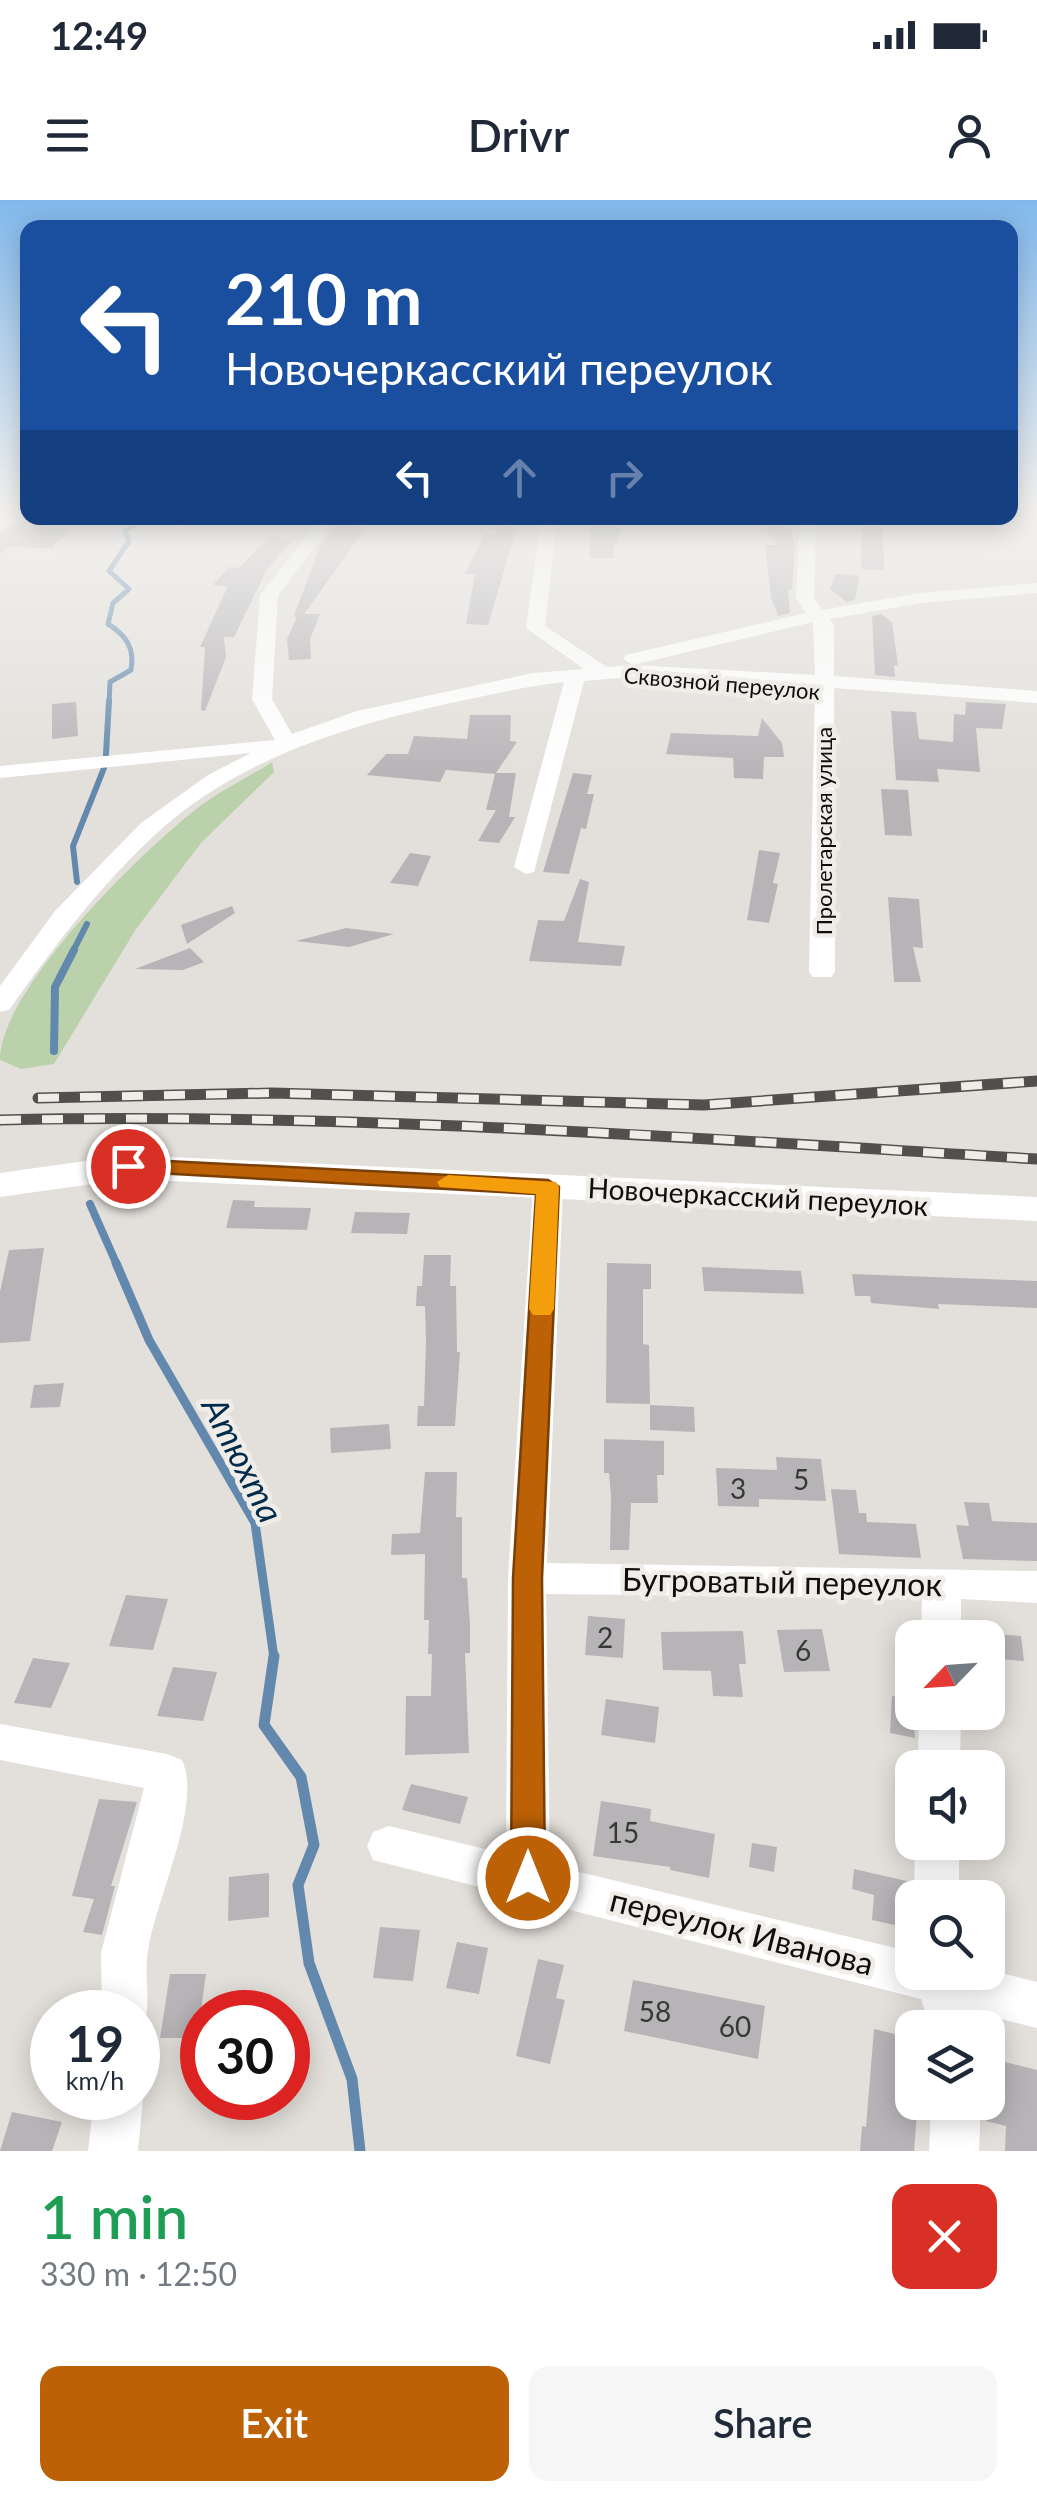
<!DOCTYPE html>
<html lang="en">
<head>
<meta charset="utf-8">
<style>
	:root { --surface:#fff; --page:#f6f6f7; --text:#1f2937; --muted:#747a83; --accent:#bc6106 }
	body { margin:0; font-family:Lato,sans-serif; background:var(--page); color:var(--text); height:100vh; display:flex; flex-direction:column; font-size:38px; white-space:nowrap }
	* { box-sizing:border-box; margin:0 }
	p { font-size:32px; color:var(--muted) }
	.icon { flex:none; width:55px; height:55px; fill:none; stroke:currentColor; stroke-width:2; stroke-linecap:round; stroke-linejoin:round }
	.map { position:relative; height:1951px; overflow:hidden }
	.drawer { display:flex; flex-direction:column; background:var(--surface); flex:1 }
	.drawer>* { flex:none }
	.hud { position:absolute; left:20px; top:20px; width:998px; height:305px; border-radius:20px; box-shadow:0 5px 25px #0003; background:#1a4fa0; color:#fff; overflow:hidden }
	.needle { width:65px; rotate:245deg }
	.tools { position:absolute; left:895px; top:1420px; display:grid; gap:20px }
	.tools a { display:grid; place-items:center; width:110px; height:110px; border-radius:20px; background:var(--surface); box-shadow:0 5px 25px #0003; font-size:50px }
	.speed { position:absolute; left:30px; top:1790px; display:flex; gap:20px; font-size:50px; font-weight:700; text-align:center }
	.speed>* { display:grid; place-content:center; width:130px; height:130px; border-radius:50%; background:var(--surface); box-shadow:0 5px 25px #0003; line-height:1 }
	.speed small { font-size:25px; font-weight:400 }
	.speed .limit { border:15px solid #d22; background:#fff; color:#111 }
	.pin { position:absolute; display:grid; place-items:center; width:85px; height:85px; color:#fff; margin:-42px; border:5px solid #fff; border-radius:50%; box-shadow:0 2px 10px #0007 }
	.me { position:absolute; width:110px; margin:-55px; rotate:0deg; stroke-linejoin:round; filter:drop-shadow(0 0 8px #0008) }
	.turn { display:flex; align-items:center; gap:35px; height:210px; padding:0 40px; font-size:45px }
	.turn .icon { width:130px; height:130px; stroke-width:2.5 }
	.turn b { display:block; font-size:70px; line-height:85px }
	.lanes { display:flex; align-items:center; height:95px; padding:0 40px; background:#0003; justify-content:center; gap:50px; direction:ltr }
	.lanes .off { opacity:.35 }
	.round { display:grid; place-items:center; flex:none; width:105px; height:105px; border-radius:20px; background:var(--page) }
	.summary { display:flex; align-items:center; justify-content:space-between; height:170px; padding:0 40px }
	h1 { font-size:60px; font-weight:600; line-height:75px; color:#1e9e55 }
	.action { display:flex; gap:20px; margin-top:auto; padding:20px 40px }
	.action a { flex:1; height:115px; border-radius:20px; background:var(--accent); color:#fff; font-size:40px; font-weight:600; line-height:115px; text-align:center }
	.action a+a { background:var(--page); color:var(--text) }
	.status { display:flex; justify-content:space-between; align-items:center; height:70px; padding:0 50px; background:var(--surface); direction:ltr }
	.status svg { height:28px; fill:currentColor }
	header { display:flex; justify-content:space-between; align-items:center; height:130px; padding:0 40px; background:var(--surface); font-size:45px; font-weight:600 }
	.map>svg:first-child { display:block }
	.green { fill:#bad1ab }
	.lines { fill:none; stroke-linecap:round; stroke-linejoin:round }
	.stream-far4 { stroke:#6289ad; stroke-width:5 }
	.stream-far3 { stroke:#6289ad; stroke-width:6 }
	.stream-far2 { stroke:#6289ad; stroke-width:8 }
	.stream-far1 { stroke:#6289ad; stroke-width:9 }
	.stream { stroke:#6289ad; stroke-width:11 }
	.building { fill:#b7b4b8 }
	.minor { fill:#fff; fill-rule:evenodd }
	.major { fill:#fff; fill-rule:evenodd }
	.rail-casing { stroke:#51504d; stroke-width:11 }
	.rail { stroke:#f0ede8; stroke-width:8; stroke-dasharray:21; stroke-linecap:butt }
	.route { fill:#bc6106; stroke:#7a3f04; stroke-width:2.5 }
	.slow { fill:#f59e0b }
	.labels { text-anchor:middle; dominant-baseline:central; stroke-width:9; stroke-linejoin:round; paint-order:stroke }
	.far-street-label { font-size:22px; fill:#0e0e0c; stroke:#f0ede8 }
	.street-label { font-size:28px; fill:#0e0e0c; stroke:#f0ede8 }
	.near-number-label { font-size:28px; fill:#383837 }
	.near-street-label { font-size:32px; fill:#0e0e0c; stroke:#f0ede8 }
	.near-water-label { font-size:35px; font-style:italic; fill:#002b4b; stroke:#f0ede8 }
</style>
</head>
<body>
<div class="status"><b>12:49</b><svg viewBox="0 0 49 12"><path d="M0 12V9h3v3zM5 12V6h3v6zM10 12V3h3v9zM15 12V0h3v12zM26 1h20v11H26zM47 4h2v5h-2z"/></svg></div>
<header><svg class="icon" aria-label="menu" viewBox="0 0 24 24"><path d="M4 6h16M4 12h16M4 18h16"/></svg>Drivr<svg class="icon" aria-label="person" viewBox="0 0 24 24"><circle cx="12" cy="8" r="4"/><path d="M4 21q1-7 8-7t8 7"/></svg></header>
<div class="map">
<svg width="1037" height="1951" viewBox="0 0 1037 1951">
	<rect width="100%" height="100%" fill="#e3e0db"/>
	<!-- green -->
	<path class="green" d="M 272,562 L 274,572 L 201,643 L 136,729 L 54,864 L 21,869 L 0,860 C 0,790 139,654 194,611 C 217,592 246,579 272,562 Z"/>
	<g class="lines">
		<!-- stream-far4 -->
		<path class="stream-far4" d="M 109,504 L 110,482 L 131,470 C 135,448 126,435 108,424 L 113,403 L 129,389 L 109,371 L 129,341 L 125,331 L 145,318"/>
		<!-- stream-far3 -->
		<path class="stream-far3" d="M 106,554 L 109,501
			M 77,682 L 73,646 L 104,568
			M 72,753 L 87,724"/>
		<!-- stream-far2 -->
		<path class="stream-far2" d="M 54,851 L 55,787 L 74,750
			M 90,1004 L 117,1065"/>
		<!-- stream-far1 -->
		<path class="stream-far1" d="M 116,1063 L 149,1140 L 255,1323 L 274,1458"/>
		<!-- stream -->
		<path class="stream" d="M 274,1456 L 264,1525 L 301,1577 L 314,1645 L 298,1685 L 309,1763 L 352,1879 L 360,1951"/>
	</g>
	<!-- building -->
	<path class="building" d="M 758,318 L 782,318 L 791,329 L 795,346 L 792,390 L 788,389 L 790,413 L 778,416 L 771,397 L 765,345 L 777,345 Z
		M 590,323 L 622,325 L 617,343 L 614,343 L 614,358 L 590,358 Z
		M 14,324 L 29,326 L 70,329 L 52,348 L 8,347 L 0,354 L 0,333 Z
		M 337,324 L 367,326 L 304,414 L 320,414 L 310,439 L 311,459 L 289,460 L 287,439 L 297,417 L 294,416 L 320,346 Z
		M 498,325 L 517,326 L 488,425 L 466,424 L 475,374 L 465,374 L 484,334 L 495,335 Z
		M 861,325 L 883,326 L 884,370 L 861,369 Z
		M 269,337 L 294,339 L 267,369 L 234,437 L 224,437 L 226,457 L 205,511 L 201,510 L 205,447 L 200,447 L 228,386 L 213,385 L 229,367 L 239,368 Z
		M 836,374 L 859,376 L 855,400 L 847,402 L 830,389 Z
		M 881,414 L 892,422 L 898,466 L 894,465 L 895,477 L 875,475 L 872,416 Z
		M 76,502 L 78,536 L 52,539 L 52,504 Z
		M 966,502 L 1006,504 L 1002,529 L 976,528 L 980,572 L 937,569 L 939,582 L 896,580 L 891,511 L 916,512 L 919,539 L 953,542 L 954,514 L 965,515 Z
		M 470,515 L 511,515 L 510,541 L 517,542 L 496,573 L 516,573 L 509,617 L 515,617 L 499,643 L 478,641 L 496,610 L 486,610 L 495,574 L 446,570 L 440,582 L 367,575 L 386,554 L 408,554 L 414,536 L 467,539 Z
		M 762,518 L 782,543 L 784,557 L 764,557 L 763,579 L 734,578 L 733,558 L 666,554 L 671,533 L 758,536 Z
		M 573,573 L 592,575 L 587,594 L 594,594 L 586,629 L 581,628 L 569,674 L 543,672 Z
		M 881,589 L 908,590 L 912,636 L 885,635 Z
		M 759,650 L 780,653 L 773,683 L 778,684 L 769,723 L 747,720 Z
		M 410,653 L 431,656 L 418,686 L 390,683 Z
		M 580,679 L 589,682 L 578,742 L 625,746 L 621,766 L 529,761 L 538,720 L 564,721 Z
		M 888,697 L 919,699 L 923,748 L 913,747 L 921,782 L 894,782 Z
		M 232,706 L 235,713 L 187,744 L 181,725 Z
		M 346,728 L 394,734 L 349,747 L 296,741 Z
		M 190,748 L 204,762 L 183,770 L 135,769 Z
		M 233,1000 L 255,1001 L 254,1007 L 311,1008 L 307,1030 L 226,1028 Z
		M 355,1012 L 410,1013 L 407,1034 L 351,1033 Z
		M 44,1048 L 30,1141 L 0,1143 L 0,1092 L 9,1050 Z
		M 424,1055 L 451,1055 L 450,1086 L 456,1086 L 457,1152 L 460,1152 L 455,1226 L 417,1226 L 418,1206 L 424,1206 L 426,1141 L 425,1106 L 416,1106 L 417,1086 L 422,1086 Z
		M 607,1063 L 651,1064 L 651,1089 L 643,1089 L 643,1144 L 649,1145 L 650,1204 L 606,1203 Z
		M 702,1067 L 801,1071 L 804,1094 L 704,1091 Z
		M 852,1074 L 1037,1081 L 1037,1108 L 938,1104 L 939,1109 L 871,1103 L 870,1096 L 855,1096 Z
		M 64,1183 L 60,1207 L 30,1208 L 34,1185 Z
		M 650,1205 L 694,1207 L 695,1232 L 650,1230 Z
		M 389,1224 L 391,1249 L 331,1253 L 330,1228 Z
		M 604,1239 L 664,1241 L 664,1275 L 657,1275 L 658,1303 L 631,1303 L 629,1350 L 610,1350 L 611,1296 L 609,1273 L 604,1273 Z
		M 776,1257 L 821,1259 L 826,1301 L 759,1299 L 759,1307 L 718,1306 L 716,1268 L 777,1270 Z
		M 425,1272 L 457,1272 L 456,1317 L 462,1317 L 462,1378 L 467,1378 L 470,1425 L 470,1453 L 465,1453 L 469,1553 L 405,1555 L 406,1496 L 431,1496 L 432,1454 L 428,1454 L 429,1420 L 424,1420 L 425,1354 L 391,1355 L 392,1334 L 420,1333 Z
		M 831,1289 L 856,1290 L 859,1313 L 866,1313 L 867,1322 L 916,1324 L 921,1358 L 839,1354 Z
		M 964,1302 L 989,1303 L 992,1321 L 1037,1323 L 1037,1361 L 963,1359 L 956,1325 L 969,1326 Z
		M 126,1395 L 168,1399 L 153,1450 L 109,1446 Z
		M 588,1416 L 625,1419 L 623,1458 L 585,1455 Z
		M 822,1429 L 830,1471 L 784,1472 L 777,1430 Z
		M 743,1431 L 746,1464 L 739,1464 L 743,1497 L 713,1496 L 711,1471 L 663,1470 L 661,1432 Z
		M 994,1434 L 1021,1436 L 1024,1461 L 997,1459 Z
		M 33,1458 L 70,1463 L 51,1508 L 14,1503 Z
		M 173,1467 L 217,1472 L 203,1521 L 157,1516 Z
		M 892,1496 L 912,1500 L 915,1538 L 890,1533 Z
		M 606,1499 L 659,1507 L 655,1543 L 601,1535 Z
		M 411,1584 L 468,1597 L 460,1624 L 402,1610 Z
		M 99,1599 L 137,1602 L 111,1686 L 115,1686 L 102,1735 L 83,1732 L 94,1699 L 72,1696 Z
		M 601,1601 L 651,1609 L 650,1621 L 715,1634 L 709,1678 L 670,1670 L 670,1667 L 593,1656 Z
		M 752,1643 L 777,1647 L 774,1672 L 749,1667 Z
		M 854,1669 L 911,1682 L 912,1729 L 872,1720 L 874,1695 L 852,1689 Z
		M 269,1673 L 269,1717 L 228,1721 L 229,1677 Z
		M 380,1727 L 420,1730 L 413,1781 L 373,1778 Z
		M 457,1742 L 488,1748 L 479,1794 L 446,1788 Z
		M 538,1759 L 564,1765 L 556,1798 L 565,1800 L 550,1864 L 516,1856 Z
		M 170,1774 L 206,1774 L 197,1838 L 160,1838 Z
		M 633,1780 L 765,1806 L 758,1859 L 624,1831 Z
		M 874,1829 L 912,1838 L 912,1902 L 918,1902 L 914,1951 L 860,1951 L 862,1926 L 866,1927 Z
		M 988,1858 L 1037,1870 L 1037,1951 L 1005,1951 L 1006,1926 L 986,1921 Z
		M 12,1912 L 62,1922 L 52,1951 L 0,1951 Z"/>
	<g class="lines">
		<!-- minor -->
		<path class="minor" d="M 7,304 L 24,304 L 6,328 L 0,330 L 0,314 Z
			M 178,318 L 194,318 L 182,329 L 174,324 Z
			M 321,318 L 337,318 L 278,395 L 272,499 L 292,534 L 357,511 L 533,473 L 584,469 L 526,428 L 541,318 L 557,318 L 545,426 L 607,467 L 633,465 L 623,459 L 626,455 L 806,413 L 796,398 L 800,318 L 816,318 L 814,398 L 822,410 L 921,393 L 1037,383 L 1037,393 L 921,403 L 830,419 L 834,426 L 834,476 L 1037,491 L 1037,503 L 834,488 L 835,772 L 831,777 L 813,777 L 809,772 L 815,487 L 652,475 L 584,481 L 534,672 L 526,674 L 514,667 L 564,482 C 526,486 489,495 451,503 C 345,526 238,559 156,634 C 99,686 54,747 9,810 L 0,812 L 0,786 L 55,711 L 141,623 L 208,575 L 251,553 L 0,578 L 0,566 L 275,540 L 252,499 L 260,395 ZM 813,422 L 815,475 L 633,465 Z
			M 548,977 L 559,980 L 563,987 L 547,1363 L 1037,1371 L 1037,1403 L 961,1399 L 961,1438 L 921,1438 L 922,1398 L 546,1394 L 550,1665 L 912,1752 L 912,1772 L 988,1770 L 1037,1782 L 1037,1828 L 973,1812 L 979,1828 L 931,1828 L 921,1799 L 373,1660 L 367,1646 L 373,1632 L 389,1626 L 506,1654 L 508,1378 L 533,987 L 537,980 Z
			M 919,1512 L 961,1512 L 960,1568 L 918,1568 Z
			M 0,1524 L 167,1554 L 182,1560 C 203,1606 155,1700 148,1751 C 143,1778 153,1803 142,1829 L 138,1830 L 138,1812 L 102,1812 L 101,1753 L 144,1588 L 0,1560 Z
			M 915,1642 L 959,1642 L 959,1698 L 914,1698 Z
			M 138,1886 L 143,1898 L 138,1951 L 88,1951 L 94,1898 L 138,1898 Z
			M 931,1902 L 981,1902 L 979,1951 L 929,1951 Z"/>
		<!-- major -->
		<path class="major" d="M 128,955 L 1037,997 L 1037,1021 L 128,979 L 0,997 L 0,973 Z"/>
		<!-- rail casing -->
		<g class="rail-casing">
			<path id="rail" d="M 38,898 L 272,893 L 704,905 L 1037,881
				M 0,920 C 347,912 691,938 1037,959"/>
		</g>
		<!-- rail -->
		<use href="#rail" class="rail"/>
	</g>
	<!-- sky -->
	<linearGradient id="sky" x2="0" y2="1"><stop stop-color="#81b8ec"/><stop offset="0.53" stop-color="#f2f1ef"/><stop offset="1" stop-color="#f2f1ef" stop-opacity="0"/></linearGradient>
	<rect width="1037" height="577" fill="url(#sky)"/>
	<!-- route -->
	<path class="route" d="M 128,959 L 548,980 L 559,987 L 542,1378 L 545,1678 L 540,1689 L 528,1694 L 516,1689 L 511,1678 L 513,1378 L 536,994 L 120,971 L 116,966 L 120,962 Z"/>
	<!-- slow -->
	<path class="slow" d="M 448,975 L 556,982 L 559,987 L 554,1109 L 550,1115 L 533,1115 L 529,1109 L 536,994 L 440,987 L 437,982 Z"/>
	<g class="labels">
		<!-- far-street labels -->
		<g class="far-street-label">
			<text transform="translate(722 483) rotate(5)">Сквозной переулок</text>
			<text transform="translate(823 631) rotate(-90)">Пролетарская улица</text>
		</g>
		<!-- street labels -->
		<g class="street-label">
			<text transform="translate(758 996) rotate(3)">Новочеркасский переулок</text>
		</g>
		<!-- near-number labels -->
		<g class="near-number-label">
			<text x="801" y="1279">5</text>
			<text x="738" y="1288">3</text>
			<text x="605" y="1437">2</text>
			<text x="803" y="1450">6</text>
			<text x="623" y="1632">15</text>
			<text x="655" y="1811">58</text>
			<text x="735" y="1826">60</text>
		</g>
		<!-- near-street labels -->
		<g class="near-street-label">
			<text transform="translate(782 1381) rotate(1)">Бугроватый переулок</text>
			<text transform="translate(742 1731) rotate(14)">переулок Иванова</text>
		</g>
		<!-- near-water labels -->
		<g class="near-water-label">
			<text transform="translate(244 1259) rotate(63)">Атюхта</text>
		</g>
	</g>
</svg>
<div class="tools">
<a><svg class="needle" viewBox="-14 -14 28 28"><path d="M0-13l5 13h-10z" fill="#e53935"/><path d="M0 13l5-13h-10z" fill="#747a83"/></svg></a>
<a><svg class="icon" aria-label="sound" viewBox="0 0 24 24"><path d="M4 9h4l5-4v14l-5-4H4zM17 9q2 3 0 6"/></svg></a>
<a><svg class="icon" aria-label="search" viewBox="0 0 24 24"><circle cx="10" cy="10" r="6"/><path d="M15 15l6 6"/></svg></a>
<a><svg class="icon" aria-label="layers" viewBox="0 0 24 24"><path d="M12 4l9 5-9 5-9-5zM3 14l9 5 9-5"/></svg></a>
</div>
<div class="speed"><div>19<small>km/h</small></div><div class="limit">30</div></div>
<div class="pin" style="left:128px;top:966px;background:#d93025"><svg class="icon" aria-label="arrive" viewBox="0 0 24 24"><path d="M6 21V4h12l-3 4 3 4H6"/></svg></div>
<svg class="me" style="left:528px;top:1678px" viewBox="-20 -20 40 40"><circle r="17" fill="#bc6106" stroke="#fff" stroke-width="3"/><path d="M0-11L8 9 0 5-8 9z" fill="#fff"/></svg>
<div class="hud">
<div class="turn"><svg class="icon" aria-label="left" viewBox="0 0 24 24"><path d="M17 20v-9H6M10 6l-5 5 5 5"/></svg><div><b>210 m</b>Новочеркасский переулок</div></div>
<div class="lanes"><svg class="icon" aria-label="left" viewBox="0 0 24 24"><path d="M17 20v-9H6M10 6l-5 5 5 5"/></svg><svg class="icon off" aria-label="ahead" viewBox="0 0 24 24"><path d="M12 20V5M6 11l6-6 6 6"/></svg><svg class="icon off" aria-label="right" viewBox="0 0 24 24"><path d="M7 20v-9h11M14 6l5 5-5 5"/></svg></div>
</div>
</div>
<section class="drawer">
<div class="summary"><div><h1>1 min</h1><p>330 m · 12:50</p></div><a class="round" style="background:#d93025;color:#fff"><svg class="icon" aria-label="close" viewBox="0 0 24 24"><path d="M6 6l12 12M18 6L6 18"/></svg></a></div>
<div class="action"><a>Exit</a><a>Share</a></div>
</section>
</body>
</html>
